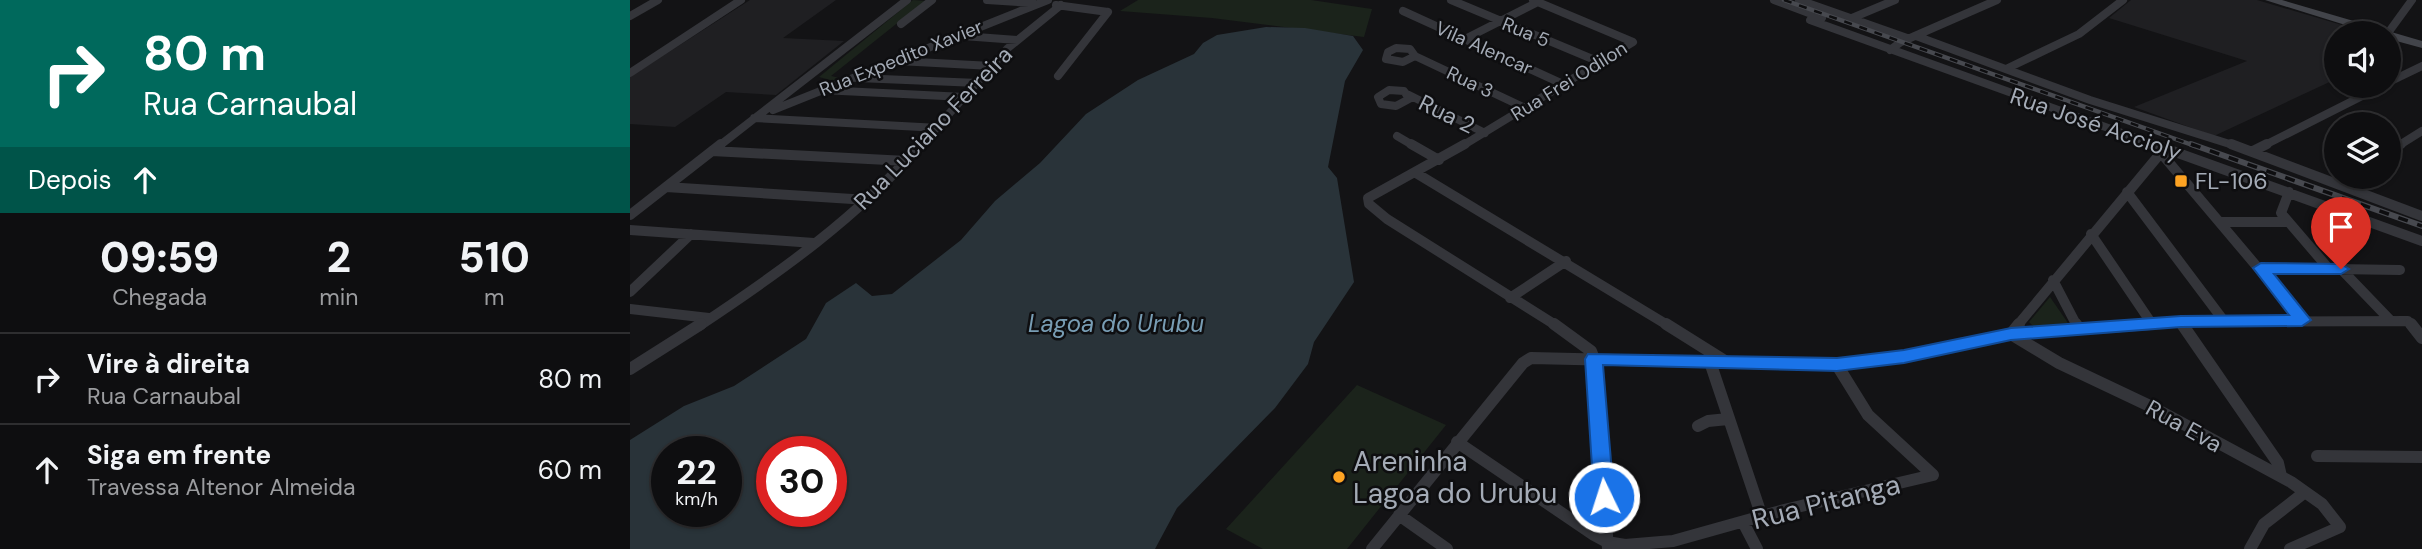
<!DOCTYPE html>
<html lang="pt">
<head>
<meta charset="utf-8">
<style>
	:root { --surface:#0e0e10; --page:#1c1c1e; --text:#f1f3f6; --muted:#9b9c9f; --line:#2e2e30 }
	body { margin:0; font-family:"DM Sans",sans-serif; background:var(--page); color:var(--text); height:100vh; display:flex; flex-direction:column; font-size:26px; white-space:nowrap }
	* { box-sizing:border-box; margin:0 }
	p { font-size:23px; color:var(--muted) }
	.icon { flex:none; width:38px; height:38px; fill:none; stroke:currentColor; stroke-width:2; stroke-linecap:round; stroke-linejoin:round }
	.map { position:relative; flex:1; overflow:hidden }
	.details { display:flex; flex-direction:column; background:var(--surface); width:630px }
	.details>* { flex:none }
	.hud { background:#00695c; color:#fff; overflow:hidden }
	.tools { position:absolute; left:1694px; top:21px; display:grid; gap:14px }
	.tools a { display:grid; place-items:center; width:77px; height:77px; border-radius:50%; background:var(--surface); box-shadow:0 2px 5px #0004,0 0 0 2px var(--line); font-size:35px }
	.speed { position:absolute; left:21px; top:436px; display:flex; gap:14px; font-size:35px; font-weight:700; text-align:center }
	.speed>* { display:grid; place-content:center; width:91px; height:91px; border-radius:50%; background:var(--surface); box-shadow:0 2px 5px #0004,0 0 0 2px var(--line); line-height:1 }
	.speed small { font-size:18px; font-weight:400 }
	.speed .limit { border:10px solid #d22; background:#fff; color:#111 }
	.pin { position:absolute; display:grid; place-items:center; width:60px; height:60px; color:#fff; margin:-72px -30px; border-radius:50% 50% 50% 0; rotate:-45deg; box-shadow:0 0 7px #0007 }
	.pin .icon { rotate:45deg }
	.me { position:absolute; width:77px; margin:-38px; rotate:356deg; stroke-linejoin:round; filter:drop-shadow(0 0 5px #0008) }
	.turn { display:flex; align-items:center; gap:24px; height:147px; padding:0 28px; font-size:32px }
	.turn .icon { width:91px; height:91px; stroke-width:2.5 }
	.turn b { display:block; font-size:49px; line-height:60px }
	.then { display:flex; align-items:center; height:66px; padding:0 28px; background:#0003; gap:14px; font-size:26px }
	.eta { display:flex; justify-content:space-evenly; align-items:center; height:119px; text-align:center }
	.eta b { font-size:42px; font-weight:800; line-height:49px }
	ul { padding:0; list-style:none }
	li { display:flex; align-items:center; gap:21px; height:91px; padding:0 28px; border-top:2px solid var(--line) }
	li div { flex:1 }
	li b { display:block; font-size:26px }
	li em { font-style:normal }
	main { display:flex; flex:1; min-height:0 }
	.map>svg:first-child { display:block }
	.built { fill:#1f1f22 }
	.green { fill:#1b231b }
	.water { fill:#293339; fill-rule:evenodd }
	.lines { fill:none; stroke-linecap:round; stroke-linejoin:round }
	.street-far2 { stroke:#34353a; stroke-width:8 }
	.street-far1 { stroke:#34353a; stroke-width:10 }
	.street { stroke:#34353a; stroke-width:12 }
	.secondary { fill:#42444a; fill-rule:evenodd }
	.rail-far1-casing { stroke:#47494f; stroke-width:4.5 }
	.rail-casing { stroke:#47494f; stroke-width:6 }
	.rail-far1 { stroke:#0e0e10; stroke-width:2.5; stroke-dasharray:8; stroke-linecap:butt }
	.rail { stroke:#0e0e10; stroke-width:3.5; stroke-dasharray:10; stroke-linecap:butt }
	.route { fill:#1a73e8; stroke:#114b97; stroke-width:2 }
	.poi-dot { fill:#fda323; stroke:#0e0e10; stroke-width:2.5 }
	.labels { text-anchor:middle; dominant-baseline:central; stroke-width:5; stroke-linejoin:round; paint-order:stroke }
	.far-street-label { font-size:19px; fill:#a4abb6; stroke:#0e0e10 }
	.street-label { font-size:23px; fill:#a4abb6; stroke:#0e0e10 }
	.poi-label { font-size:23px; fill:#a4abb6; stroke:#0e0e10; text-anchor:start }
	.water-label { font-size:24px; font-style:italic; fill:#789db4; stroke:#0e0e10 }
	.near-poi-label { font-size:28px; fill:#a4abb6; stroke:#0e0e10; text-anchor:start }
	.near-street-label { font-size:28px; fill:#a4abb6; stroke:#0e0e10 }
</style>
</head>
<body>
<main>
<section class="details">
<div class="hud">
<div class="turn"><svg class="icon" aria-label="right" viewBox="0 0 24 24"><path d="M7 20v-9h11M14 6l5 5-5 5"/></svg><div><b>80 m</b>Rua Carnaubal</div></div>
<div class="then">Depois<svg class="icon" aria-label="ahead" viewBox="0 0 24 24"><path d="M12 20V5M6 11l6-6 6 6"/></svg></div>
</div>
<div class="eta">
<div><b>09:59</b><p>Chegada</p></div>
<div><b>2</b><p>min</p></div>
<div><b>510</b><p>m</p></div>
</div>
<ul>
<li><svg class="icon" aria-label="right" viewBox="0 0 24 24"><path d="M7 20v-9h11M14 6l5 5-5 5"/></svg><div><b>Vire à direita</b><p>Rua Carnaubal</p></div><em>80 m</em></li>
<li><svg class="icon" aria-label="ahead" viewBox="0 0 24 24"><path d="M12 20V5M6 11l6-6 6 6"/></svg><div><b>Siga em frente</b><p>Travessa Altenor Almeida</p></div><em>60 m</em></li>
</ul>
</section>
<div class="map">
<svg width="1792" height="549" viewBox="0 0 1792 549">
	<rect width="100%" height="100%" fill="#131315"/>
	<!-- built -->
	<path class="built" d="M 120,0 L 206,0 L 153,38 L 214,41 L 146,95 L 96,92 L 45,127 L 0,124 L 0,77 Z
		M 1501,0 L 1627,0 L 1739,33 L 1706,33 L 1706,79 L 1584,136 L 1504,107 L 1617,61 L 1479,18 Z"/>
	<!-- green -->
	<path class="green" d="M 283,0 L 295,1 L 201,76 L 210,78 L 204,81 L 189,77 Z
		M 508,0 L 681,0 L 742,9 L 734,37 L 582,18 L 490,11 Z
		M 1420,297 L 1438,323 L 1403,326 L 1399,322 Z
		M 727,385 L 816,425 L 717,549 L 633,549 L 596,529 Z"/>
	<!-- water -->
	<path class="water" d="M 636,27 L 675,28 L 723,36 L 733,50 L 715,81 L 698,167 L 707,178 L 724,282 L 684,342 L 678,364 L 645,408 L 547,508 L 525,549 L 0,549 L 0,440 L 54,406 L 104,386 L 176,339 L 196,303 L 226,283 L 242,296 L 262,294 L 331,240 L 365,201 L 410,163 L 456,114 L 508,80 L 564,54 L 573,43 L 587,35 ZM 37,452 L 96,452 L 96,511 L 37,511 ZM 142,452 L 201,452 L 201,511 L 142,511 Z"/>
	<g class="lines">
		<!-- street-far2 -->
		<path class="street-far2" d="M 357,0 L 403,3
			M 821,0 L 972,63
			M 1144,0 L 1192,18
			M 1169,0 L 1280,39
			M 426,5 L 478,12
			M 773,11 L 935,85
			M 0,16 L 28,0
			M 1222,18 L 1265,0
			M 1180,20 L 1528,146
			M 271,24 L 302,0
			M 1758,33 L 1782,0
			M 333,36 L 387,40
			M 1286,36 L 1460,100 L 1606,146
			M 833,40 L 908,2
			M 766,48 L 780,49 L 785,56 L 773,62 L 756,59 L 758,52 Z
			M 1260,50 L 1271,42 L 1367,0
			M 785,56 L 895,108
			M 268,61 L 362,66
			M 1378,68 L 1449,34 L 1493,0
			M 0,73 L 111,0
			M 428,76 L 478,12
			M 228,78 L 348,83
			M 1759,82 L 1792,66
			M 191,90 L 335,97
			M 759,90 L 774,91 L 779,99 L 766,106 L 751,104 L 748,97 Z
			M 779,95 L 855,133
			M 143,110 L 418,0
			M 124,118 L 309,128
			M 767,136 L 784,146
			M 89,146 L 277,0
			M 290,146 L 378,48 L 431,5
			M 832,146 L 1003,42 L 903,0
			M 1633,146 L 1752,86
			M 1768,146 L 1792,131"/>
		<!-- street-far1 -->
		<path class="street-far1" d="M 781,144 L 809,160
			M 835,144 L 738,198 L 739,204 L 757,219 L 927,326
			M 1523,144 L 1792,241
			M 1601,144 L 1792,216
			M 82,151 L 277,161
			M 1623,151 L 1637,144
			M 1759,151 L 1771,144
			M 1531,153 L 1672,320
			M 786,173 L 1039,326
			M 36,187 L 238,200
			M 1497,192 L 1594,321
			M 1659,192 L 1651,213 L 1699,269
			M 0,215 L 91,144
			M 1590,222 L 1657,222
			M 0,230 L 184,243
			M 1461,234 L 1522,324
			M 1631,268 L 1770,270
			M 1711,269 L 1761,321
			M 1423,280 L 1447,326
			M 0,292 L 61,234
			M 880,298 L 936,261
			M 0,309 L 79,318
			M 1551,322 L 1554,326
			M 69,326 C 149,273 228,217 291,144
			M 1387,326 L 1534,149
			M 1496,326 L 1551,322 L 1778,321 L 1782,326"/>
		<!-- street -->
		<path class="street" d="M 924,324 L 961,351 L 964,359 L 978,549
			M 1036,324 L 1095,361
			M 1446,324 L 1449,329
			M 1552,324 L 1648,463 L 1651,476
			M 1781,324 L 1792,338
			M 1381,334 L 1429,363 L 1524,408 L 1661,482 L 1692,504 L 1710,527 L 1660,549
			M 1381,334 L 1389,324
			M 1080,362 L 1132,517
			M 1207,365 L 1238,415 L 1303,475
			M 0,369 L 71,324
			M 1068,426 L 1078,421 L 1098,419
			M 827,442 L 964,535 L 977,542 L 995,545 L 1043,541 L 1154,510 L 1303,475
			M 1687,456 L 1792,457
			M 769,515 L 817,549
			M 1113,522 L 1127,549
			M 742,549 L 893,363 L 901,358 L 1207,365 L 1274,356 L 1381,334 L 1521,324
			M 1620,549 L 1634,524 L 1675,492"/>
		<!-- secondary -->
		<path class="secondary" d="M 1635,0 L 1652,0 L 1792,41 L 1792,48 L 1759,39 L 1759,33 L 1741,33 Z"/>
		<!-- rail-far1 casing -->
		<g class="rail-far1-casing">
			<path id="rail-far1" d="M 1154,0 L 1565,146"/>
		</g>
		<!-- rail casing -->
		<g class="rail-casing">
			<path id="rail" d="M 1561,144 L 1792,226"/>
		</g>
		<!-- rail-far1 -->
		<use href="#rail-far1" class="rail-far1"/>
		<!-- rail -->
		<use href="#rail" class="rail"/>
	</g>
	<!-- route -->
	<path class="route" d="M 1631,263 L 1711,264 L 1719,269 L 1711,274 L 1644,274 L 1681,320 L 1672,326 L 1551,327 L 1381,340 L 1274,363 L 1207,371 L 973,365 L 984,497 L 981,503 L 967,503 L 964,497 L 955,359 L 958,354 L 1207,358 L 1274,350 L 1381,328 L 1551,316 L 1659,315 L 1623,268 Z"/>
	<!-- markers -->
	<g class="poi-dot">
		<rect x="1544" y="174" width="14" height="14" rx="3.5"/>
		<circle cx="709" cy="477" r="7"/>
	</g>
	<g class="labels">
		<!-- far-street labels -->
		<g class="far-street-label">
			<text transform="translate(896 32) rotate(22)">Rua 5</text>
			<text transform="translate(854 48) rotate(24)">Vila Alencar</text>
			<text transform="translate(271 58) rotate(-22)">Rua Expedito Xavier</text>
			<text transform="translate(939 81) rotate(-32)">Rua Frei Odilon</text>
			<text transform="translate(840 82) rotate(25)">Rua 3</text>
		</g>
		<!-- street labels -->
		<g class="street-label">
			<text transform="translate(817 114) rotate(26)">Rua 2</text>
			<text transform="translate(1466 124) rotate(19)">Rua José Accioly</text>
			<text transform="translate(303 128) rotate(-46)">Rua Luciano Ferreira</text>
			<text transform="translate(1554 426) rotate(29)">Rua Eva</text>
		</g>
		<!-- poi labels -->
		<g class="poi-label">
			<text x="1565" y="181">FL-106</text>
		</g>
		<!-- water labels -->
		<g class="water-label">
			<text x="486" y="323">Lagoa do Urubu</text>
		</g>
		<!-- near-poi labels -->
		<g class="near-poi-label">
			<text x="723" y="461">Areninha<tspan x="723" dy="32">Lagoa do Urubu</tspan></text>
		</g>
		<!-- near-street labels -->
		<g class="near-street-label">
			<text transform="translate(1196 502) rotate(-14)">Rua Pitanga</text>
		</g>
	</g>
</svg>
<div class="tools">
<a><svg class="icon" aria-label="sound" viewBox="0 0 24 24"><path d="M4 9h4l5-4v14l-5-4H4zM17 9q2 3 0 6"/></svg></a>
<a><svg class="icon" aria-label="layers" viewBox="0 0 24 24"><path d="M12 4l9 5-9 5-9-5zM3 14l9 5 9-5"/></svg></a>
</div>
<div class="speed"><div>22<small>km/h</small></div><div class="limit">30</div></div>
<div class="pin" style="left:1711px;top:269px;background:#d93025"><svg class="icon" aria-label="arrive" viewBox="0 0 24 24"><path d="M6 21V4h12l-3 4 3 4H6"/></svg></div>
<svg class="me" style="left:974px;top:497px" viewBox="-20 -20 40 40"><circle r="17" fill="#1a73e8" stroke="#fff" stroke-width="3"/><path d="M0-11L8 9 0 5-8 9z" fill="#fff"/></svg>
</div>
</main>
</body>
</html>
